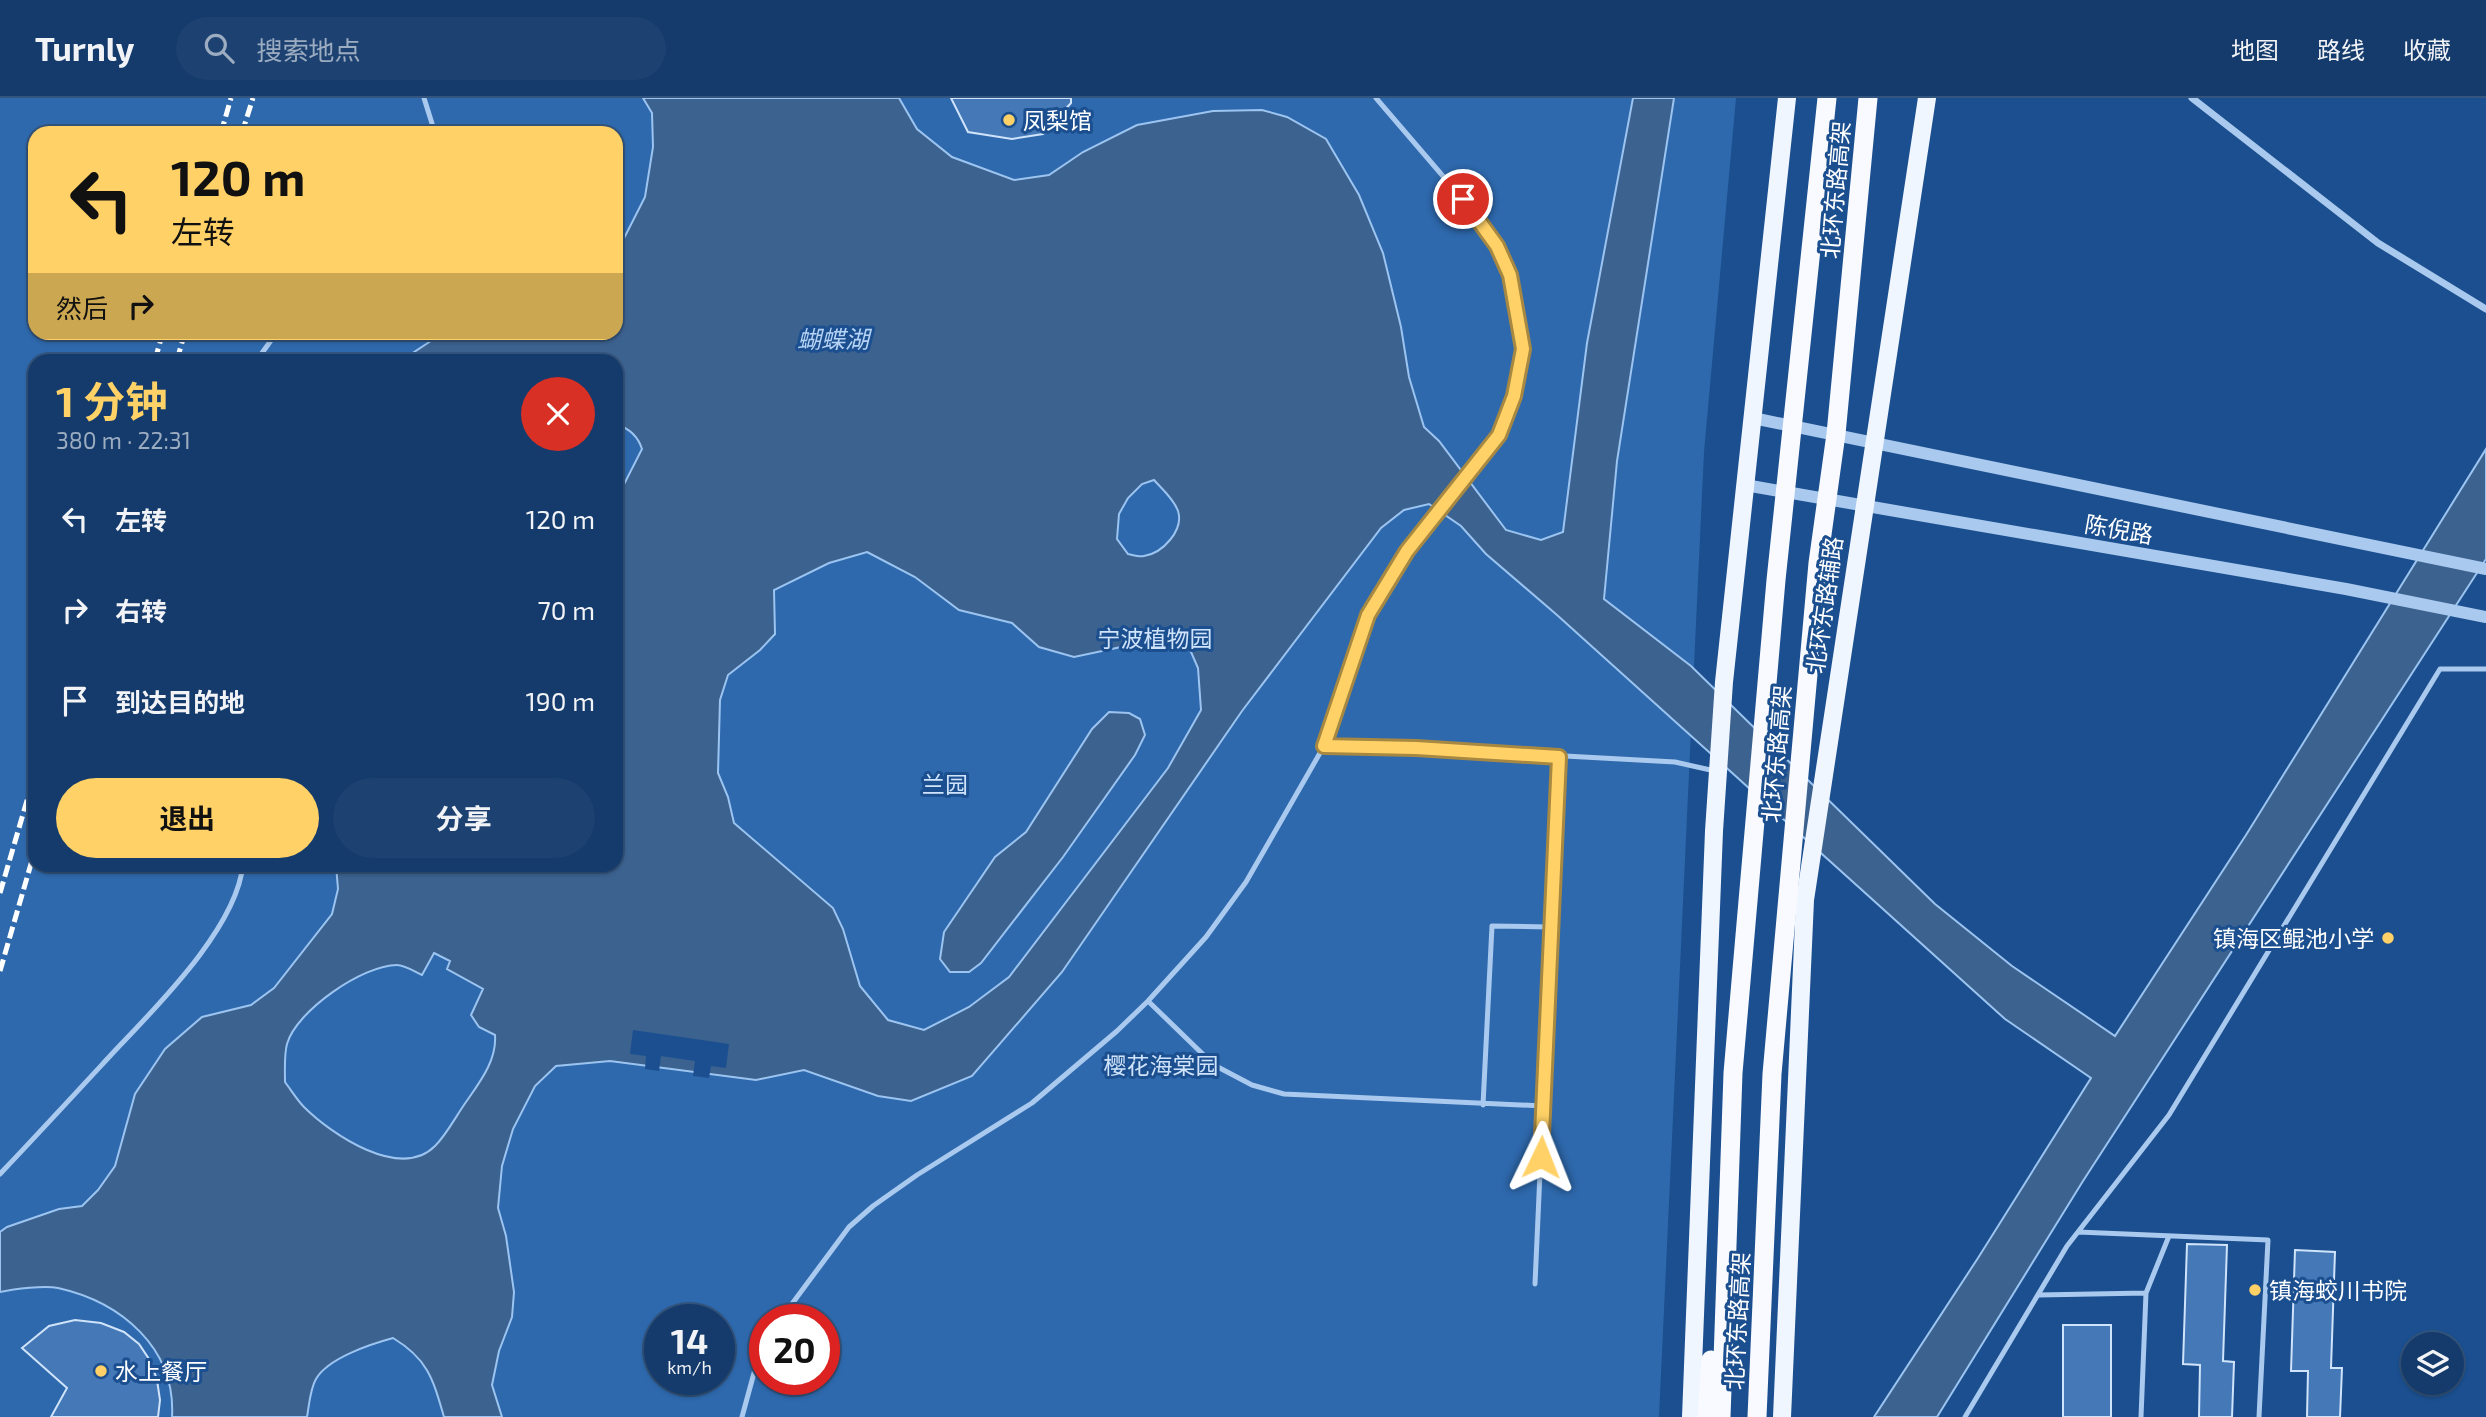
<!DOCTYPE html>
<html lang="zh">
<head>
<meta charset="utf-8">
<style>
	:root { --surface:#143b6b; --page:#1d4271; --text:#f1f3f6; --muted:#9dadc1; --line:#33557e; --accent:#ffd166 }
	body { margin:0; font-family:"Exo 2","Noto Sans SC",sans-serif; background:var(--page); color:var(--text); height:100vh; display:flex; flex-direction:column; font-size:26px; white-space:nowrap }
	* { box-sizing:border-box; margin:0 }
	p { font-size:23px; color:var(--muted) }
	.icon { flex:none; width:38px; height:38px; fill:none; stroke:currentColor; stroke-width:2; stroke-linecap:round; stroke-linejoin:round }
	.map { position:relative; flex:1; overflow:hidden }
	.side { position:absolute; left:28px; top:256px; width:595px; height:518px; display:flex; flex-direction:column; background:var(--surface); border-radius:21px; box-shadow:0 2px 5px #0004,0 0 0 2px var(--line) }
	.side>* { flex:none }
	.guide { position:absolute; left:28px; top:28px; width:595px; height:214px; border-radius:21px; box-shadow:0 2px 5px #0004,0 0 0 2px var(--line); background:#ffd166; color:#111; overflow:hidden }
	.controls { position:absolute; left:2401px; top:1234px; display:grid; gap:14px }
	.controls a { display:grid; place-items:center; width:63px; height:63px; border-radius:50%; background:var(--surface); box-shadow:0 2px 5px #0004,0 0 0 2px var(--line); font-size:35px }
	.speed { position:absolute; left:644px; top:1206px; display:flex; gap:14px; font-size:35px; font-weight:700; text-align:center }
	.speed>* { display:grid; place-content:center; width:91px; height:91px; border-radius:50%; background:var(--surface); box-shadow:0 2px 5px #0004,0 0 0 2px var(--line); line-height:1 }
	.speed small { font-size:18px; font-weight:400 }
	.speed .limit { border:10px solid #d22; background:#fff; color:#111 }
	.pin { position:absolute; display:grid; place-items:center; width:60px; height:60px; color:#fff; margin:-30px; border:4px solid #fff; border-radius:50%; box-shadow:0 2px 7px #0007 }
	.me { position:absolute; width:77px; margin:-38px; rotate:2deg; stroke-linejoin:round; filter:drop-shadow(0 0 5px #0008) }
	.turn { display:flex; align-items:center; gap:24px; height:147px; padding:0 28px; font-size:32px }
	.turn .icon { width:91px; height:91px; stroke-width:2.5 }
	.turn b { display:block; font-size:49px; line-height:60px }
	.then { display:flex; align-items:center; height:66px; padding:0 28px; background:#0003; gap:14px; font-size:26px }
	.round { display:grid; place-items:center; flex:none; width:74px; height:74px; border-radius:37px; background:var(--page) }
	.summary { display:flex; align-items:center; justify-content:space-between; height:119px; padding:0 28px }
	h1 { font-size:42px; font-weight:700; line-height:52px; color:var(--accent) }
	.button { display:flex; gap:14px; margin-top:auto; padding:14px 28px }
	.button a { flex:1; height:80px; border-radius:42px; background:var(--accent); color:#111; font-size:28px; font-weight:700; line-height:80px; text-align:center }
	.button a+a { background:var(--page); color:var(--text) }
	ul { padding:0; list-style:none }
	li { display:flex; align-items:center; gap:21px; height:91px; padding:0 28px }
	li div { flex:1 }
	li b { display:block; font-size:26px }
	li em { font-style:normal }
	header { display:flex; align-items:center; gap:42px; box-sizing:border-box; height:98px; padding:0 35px; background:var(--surface); border-bottom:2px solid var(--line) }
	header strong { font-size:33px }
	nav { display:flex; gap:38px; margin-inline-start:auto; font-size:24px }
	.search { width:490px; height:63px; background:var(--page); display:flex; align-items:center; gap:18px; box-sizing:border-box; padding:0 24px; border-radius:38px; color:var(--muted); font-size:26px }
	.map>svg:first-child { display:block }
	.green { fill:#2e69ad; fill-rule:evenodd }
	.water { fill:#3c6290; stroke:#9cc4f0; stroke-width:2; fill-rule:evenodd }
	.pier { fill:#1b4f8f }
	.building { fill:#4478b7; stroke:#cfe3fa; stroke-width:2 }
	.lines { fill:none; stroke-linecap:round; stroke-linejoin:round }
	.service { stroke:#a9c9ee; stroke-width:5 }
	.minor { stroke:#a9c9ee; stroke-width:7 }
	.tertiary { stroke:#a9c9ee; stroke-width:12 }
	.primary { stroke:#f0f6ff; stroke-width:18 }
	.trunk { stroke:#f8faff; stroke-width:19 }
	.rail { stroke:#fff; stroke-width:5; stroke-dasharray:12 5; stroke-linecap:butt }
	.route-casing { stroke:#a68842; stroke-width:18 }
	.route { stroke:#ffd166; stroke-width:12 }
	.poi-dot { fill:#ffd166; stroke:#1b4f8f; stroke-width:2.5 }
	.labels { text-anchor:middle; dominant-baseline:central; stroke-width:6; stroke-linejoin:round; paint-order:stroke }
	.poi-label { font-size:23px; fill:#fff; stroke:#1b4f8f; text-anchor:start }
	.street-label { font-size:23px; fill:#fff; stroke:#1b4f8f }
	.park-label { font-size:23px; fill:#cfe3fa; stroke:#1b4f8f }
	.water-label { font-size:24px; font-style:italic; fill:#b5d3f5; stroke:#1b4f8f }
</style>
</head>
<body>
<header>
<strong>Turnly</strong>
<div class="search"><svg class="icon" aria-label="search" viewBox="0 0 24 24"><circle cx="10" cy="10" r="6"/><path d="M15 15l6 6"/></svg>搜索地点</div>
<nav><a>地图</a><a>路线</a><a>收藏</a></nav>
</header>
<div class="map">
<svg width="2486" height="1319" viewBox="0 0 2486 1319">
	<rect width="100%" height="100%" fill="#1b4f8f"/>
	<!-- green -->
	<path class="green" d="M 0,0 L 1736,0 L 1704,354 L 1659,1319 L 0,1319 ZM 35,35 L 616,35 L 616,234 L 35,234 ZM 35,262 L 616,262 L 616,766 L 35,766 ZM 660,1222 L 719,1222 L 719,1281 L 660,1281 ZM 765,1222 L 824,1222 L 824,1281 L 765,1281 Z"/>
	<!-- water -->
	<path class="water" d="M 643,0 L 899,0 L 917,31 L 952,59 L 1014,82 L 1049,77 L 1083,54 L 1137,27 L 1213,13 L 1262,12 L 1287,19 L 1326,41 L 1359,97 L 1383,155 L 1401,229 L 1409,279 L 1424,329 L 1439,343 L 1506,432 L 1541,442 L 1563,434 L 1587,245 L 1633,0 L 1674,0 L 1617,363 L 1604,501 L 1691,568 L 1935,806 L 2012,868 L 2115,938 L 2246,737 L 2486,351 L 2486,461 L 2083,1083 L 1937,1319 L 1874,1319 L 1978,1160 L 2091,980 L 2005,921 L 1557,517 L 1486,456 L 1461,428 L 1429,406 L 1404,412 L 1381,430 L 1242,613 L 1062,874 L 972,978 L 911,1003 L 878,998 L 804,972 L 756,982 L 610,963 L 556,968 L 535,988 L 513,1031 L 502,1068 L 498,1110 L 506,1138 L 514,1194 L 512,1219 L 499,1253 L 492,1287 L 502,1319 L 444,1319 C 433,1281 428,1261 393,1240 C 371,1246 328,1260 316,1281 C 310,1291 309,1308 307,1319 L 172,1319 C 176,1250 121,1204 58,1190 C 45,1187 14,1191 0,1194 L 0,1134 L 7,1129 L 59,1111 L 82,1108 L 98,1092 L 115,1068 L 135,996 L 165,951 L 202,919 L 251,907 L 274,890 L 332,816 L 338,791 L 336,767 L 616,766 L 616,402 L 642,351 C 638,338 628,330 616,326 L 616,262 L 387,262 L 405,260 L 443,235 L 616,234 L 616,156 L 645,99 L 653,49 L 652,15 ZM 1154,382 C 1162,391 1174,401 1178,413 C 1184,432 1163,455 1144,458 C 1140,459 1133,457 1128,456 L 1117,441 L 1119,416 L 1128,400 L 1142,386 ZM 867,454 L 915,479 L 959,512 L 1012,525 L 1039,549 L 1074,559 L 1121,549 L 1168,535 L 1188,547 L 1198,570 L 1201,612 L 1168,670 L 1009,879 L 969,909 L 924,932 L 888,922 L 860,888 L 843,831 L 833,810 L 734,725 L 728,699 L 718,675 L 720,602 L 728,577 L 760,552 L 775,536 L 774,492 L 829,465 ZM 434,855 L 450,863 L 447,871 L 483,891 L 471,917 L 479,929 L 495,937 C 497,962 480,984 466,1004 C 456,1018 447,1036 435,1048 C 400,1083 331,1036 304,1009 C 297,1002 291,992 285,984 C 285,972 284,957 287,946 C 296,913 363,867 397,867 C 405,867 415,874 422,877 Z
		M 1109,614 L 1129,615 L 1140,621 L 1145,637 L 1135,657 L 1063,759 L 981,865 L 969,874 L 950,874 L 940,861 L 944,834 L 995,759 L 1026,734 L 1092,631 Z"/>
	<!-- pier -->
	<path class="pier" d="M 633,932 L 729,946 L 726,970 L 711,968 L 709,980 L 693,978 L 695,963 L 661,958 L 659,973 L 645,971 L 646,958 L 630,956 Z"/>
	<!-- building -->
	<path class="building" d="M 951,0 L 1071,0 L 1071,5 L 1043,36 L 1012,41 L 968,34 Z
		M 2187,1146 L 2227,1147 L 2223,1263 L 2234,1264 L 2232,1319 L 2199,1319 L 2200,1267 L 2183,1266 Z
		M 2295,1152 L 2335,1154 L 2331,1270 L 2342,1270 L 2340,1319 L 2307,1319 L 2308,1273 L 2291,1273 Z
		M 75,1222 L 101,1225 L 124,1234 L 139,1246 L 151,1264 L 157,1282 L 160,1302 L 158,1319 L 51,1319 L 67,1290 L 22,1250 L 49,1228 Z
		M 2063,1227 L 2111,1227 L 2111,1319 L 2063,1319 Z"/>
	<g class="lines">
		<!-- service -->
		<path class="service" d="M 424,0 L 435,35
			M 257,262 L 277,234
			M 1324,648 L 1416,650 L 1675,664 L 1715,673
			M 1148,903 L 1214,967 L 1252,987 L 1284,996 L 1543,1008 L 1559,659
			M 1483,1007 L 1492,828 L 1550,829
			M 0,1076 C 37,1037 73,998 110,958 C 153,912 237,831 243,766
			M 2078,1134 L 2268,1142 L 2259,1319
			M 1535,1186 L 1543,1008
			M 2146,1195 L 2169,1138
			M 2039,1197 L 2146,1195 L 2141,1319
			M 780,1222 L 849,1129 L 873,1108 L 917,1077 L 1032,1005 L 1117,933 L 1148,903 L 1206,839 L 1246,784 L 1324,648 L 1368,517 L 1380,497 L 1407,453 L 1499,337 L 1514,297 L 1523,251 L 1510,177 L 1497,148 L 1478,119 L 1376,0
			M 742,1319 L 757,1264 L 765,1248
			M 1965,1319 L 2067,1148 L 2169,1017 L 2440,571 L 2486,571"/>
		<!-- minor -->
		<path class="minor" d="M 2192,0 L 2378,145 L 2486,211"/>
		<!-- tertiary -->
		<path class="tertiary" d="M 1753,320 L 2486,471
			M 1745,387 L 2346,491 L 2486,519"/>
		<!-- primary -->
		<path class="primary" d="M 1691,1319 L 1714,733 L 1724,584 L 1787,0
			M 1782,1319 L 1805,802 L 1927,0"/>
		<!-- trunk -->
		<path class="trunk" d="M 1707,1319 L 1711,1262
			M 1721,1319 L 1733,975 L 1776,482 L 1827,0
			M 1757,1319 L 1772,976 L 1818,465 L 1836,336 L 1868,0"/>
		<!-- rail -->
		<path class="rail" d="M 221,35 L 231,0
			M 242,35 L 253,0
			M 155,262 L 163,234
			M 177,262 L 185,234
			M 0,795 L 35,675
			M 0,873 L 35,752"/>
	</g>
	<g class="lines">
		<!-- route casing -->
		<g class="route-casing">
			<path id="route" d="M 1463,101 L 1497,148 L 1510,177 L 1523,251 L 1514,298 L 1499,337 L 1407,453 L 1368,517 L 1324,648 L 1416,650 L 1559,659 L 1541,1059"/>
		</g>
		<!-- route -->
		<use href="#route" class="route"/>
	</g>
	<!-- markers -->
	<g class="poi-dot">
		<circle cx="1009" cy="22" r="7"/>
		<circle cx="2388" cy="840" r="7"/>
		<circle cx="2255" cy="1192" r="7"/>
		<circle cx="101" cy="1273" r="7"/>
	</g>
	<g class="labels">
		<!-- poi labels -->
		<g class="poi-label">
			<text x="1023" y="22">凤梨馆</text>
			<text x="2374" y="840" text-anchor="end">镇海区鲲池小学</text>
			<text x="2269" y="1192">镇海蛟川书院</text>
			<text x="115" y="1273">水上餐厅</text>
		</g>
		<!-- street labels -->
		<g class="street-label">
			<text transform="translate(1835 92) rotate(-85)">北环东路高架</text>
			<text transform="translate(2119 431) rotate(10)">陈倪路</text>
			<text transform="translate(1824 507) rotate(-82)">北环东路辅路</text>
			<text transform="translate(1776 656) rotate(-85)">北环东路高架</text>
			<text transform="translate(1737 1223) rotate(-87)">北环东路高架</text>
		</g>
		<!-- park labels -->
		<g class="park-label">
			<text x="1155" y="540">宁波植物园</text>
			<text x="945" y="686">兰园</text>
			<text x="1161" y="967">樱花海棠园</text>
		</g>
		<!-- water labels -->
		<g class="water-label">
			<text x="833" y="240">蝴蝶湖</text>
		</g>
	</g>
</svg>
<div class="controls">
<a><svg class="icon" aria-label="layers" viewBox="0 0 24 24"><path d="M12 4l9 5-9 5-9-5zM3 14l9 5 9-5"/></svg></a>
</div>
<div class="speed"><div>14<small>km/h</small></div><div class="limit">20</div></div>
<div class="pin" style="left:1463px;top:101px;background:#d93025"><svg class="icon" aria-label="arrive" viewBox="0 0 24 24"><path d="M6 21V4h12l-3 4 3 4H6"/></svg></div>
<svg class="me" style="left:1541px;top:1059px" viewBox="-20 -20 40 40"><path d="M0-17L14 15 0 8-14 15z" fill="#ffd166" stroke="#fff" stroke-width="4"/></svg>
<div class="guide">
<div class="turn"><svg class="icon" aria-label="left" viewBox="0 0 24 24"><path d="M17 20v-9H6M10 6l-5 5 5 5"/></svg><div><b>120 m</b>左转</div></div>
<div class="then">然后<svg class="icon" aria-label="right" viewBox="0 0 24 24"><path d="M7 20v-9h11M14 6l5 5-5 5"/></svg></div>
</div>
<section class="side">
<div class="summary"><div><h1>1 分钟</h1><p>380 m · 22:31</p></div><a class="round" style="background:#d93025;color:#fff"><svg class="icon" aria-label="close" viewBox="0 0 24 24"><path d="M6 6l12 12M18 6L6 18"/></svg></a></div>
<ul>
<li><svg class="icon" aria-label="left" viewBox="0 0 24 24"><path d="M17 20v-9H6M10 6l-5 5 5 5"/></svg><div><b>左转</b></div><em>120 m</em></li>
<li><svg class="icon" aria-label="right" viewBox="0 0 24 24"><path d="M7 20v-9h11M14 6l5 5-5 5"/></svg><div><b>右转</b></div><em>70 m</em></li>
<li><svg class="icon" aria-label="arrive" viewBox="0 0 24 24"><path d="M6 21V4h12l-3 4 3 4H6"/></svg><div><b>到达目的地</b></div><em>190 m</em></li>
</ul>
<div class="button"><a>退出</a><a>分享</a></div>
</section>
</div>
</body>
</html>
